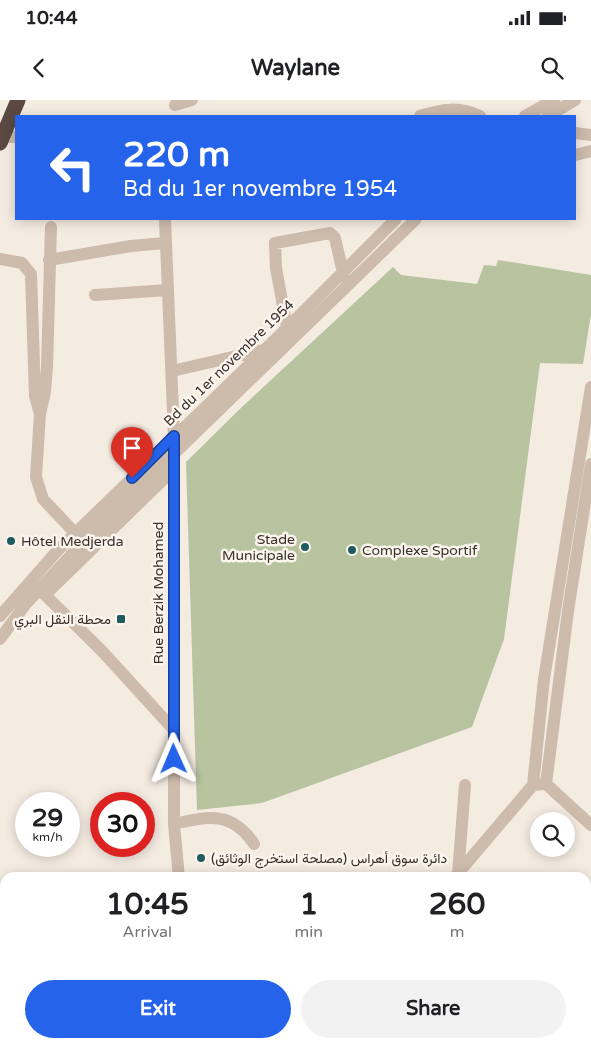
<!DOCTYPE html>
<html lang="en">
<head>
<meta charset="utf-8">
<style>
	:root { --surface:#fff; --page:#f2f2f2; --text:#202124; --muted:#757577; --accent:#2563eb }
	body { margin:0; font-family:"Varela Round",Vazirmatn,sans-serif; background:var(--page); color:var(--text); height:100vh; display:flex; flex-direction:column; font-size:19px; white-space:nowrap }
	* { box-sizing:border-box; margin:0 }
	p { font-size:16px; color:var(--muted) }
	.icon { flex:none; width:28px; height:28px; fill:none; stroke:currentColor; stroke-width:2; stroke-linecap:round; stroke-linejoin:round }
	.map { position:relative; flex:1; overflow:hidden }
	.details { position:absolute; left:0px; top:772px; width:591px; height:176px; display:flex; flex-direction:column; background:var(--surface); border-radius:15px 15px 0 0; box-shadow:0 2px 12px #0003 }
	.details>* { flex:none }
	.top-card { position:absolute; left:15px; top:15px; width:561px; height:105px; border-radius:0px; box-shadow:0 2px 12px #0003; background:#2563eb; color:#fff; overflow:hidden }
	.fabs { position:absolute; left:530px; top:712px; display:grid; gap:10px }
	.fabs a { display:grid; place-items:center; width:45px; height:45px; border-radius:50%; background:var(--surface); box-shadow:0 2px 12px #0003; font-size:25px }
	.speed { position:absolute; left:15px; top:692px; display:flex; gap:10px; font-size:25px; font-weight:700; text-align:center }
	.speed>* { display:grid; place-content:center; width:65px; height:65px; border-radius:50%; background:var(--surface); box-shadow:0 2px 12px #0003; line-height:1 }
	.speed small { font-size:12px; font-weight:400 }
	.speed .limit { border:8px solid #d22; background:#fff; color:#111 }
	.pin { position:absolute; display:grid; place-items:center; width:42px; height:42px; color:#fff; margin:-51px -21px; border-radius:50% 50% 50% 0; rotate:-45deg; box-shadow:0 0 5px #0007 }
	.pin .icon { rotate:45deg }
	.me { position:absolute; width:55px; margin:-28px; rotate:359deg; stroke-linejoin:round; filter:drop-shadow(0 0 4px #0008) }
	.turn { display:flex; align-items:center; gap:18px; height:105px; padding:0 25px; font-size:22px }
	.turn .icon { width:65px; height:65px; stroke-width:2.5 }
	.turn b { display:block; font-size:35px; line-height:42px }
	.eta { display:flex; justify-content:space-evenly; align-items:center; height:85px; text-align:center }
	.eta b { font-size:30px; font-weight:700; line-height:35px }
	.action { display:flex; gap:10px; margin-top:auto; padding:10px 25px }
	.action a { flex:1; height:58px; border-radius:30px; background:var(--accent); color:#fff; font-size:20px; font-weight:700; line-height:58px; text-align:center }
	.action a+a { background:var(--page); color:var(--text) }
	.status { display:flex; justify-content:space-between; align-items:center; height:35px; padding:0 25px; background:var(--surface); direction:ltr }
	.status svg { height:14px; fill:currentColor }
	header { display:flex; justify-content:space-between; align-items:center; height:65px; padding:0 25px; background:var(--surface); font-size:22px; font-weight:700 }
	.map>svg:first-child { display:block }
	.green { fill:#b8c4a0 }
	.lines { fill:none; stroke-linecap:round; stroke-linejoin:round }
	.minor { stroke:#cdbbac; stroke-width:12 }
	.highway { stroke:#5c4a42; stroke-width:15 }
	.route-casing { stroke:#184099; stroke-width:12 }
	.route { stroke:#2563eb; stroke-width:9 }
	.poi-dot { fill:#1f5a5e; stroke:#fbf5ee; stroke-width:2 }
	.labels { text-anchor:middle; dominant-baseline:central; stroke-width:5; stroke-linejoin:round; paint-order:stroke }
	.street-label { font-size:14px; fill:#3b302b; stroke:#fbf5ee }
	.poi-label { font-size:14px; fill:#3b302b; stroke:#fbf5ee; text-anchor:start }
</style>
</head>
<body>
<div class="status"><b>10:44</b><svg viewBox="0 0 49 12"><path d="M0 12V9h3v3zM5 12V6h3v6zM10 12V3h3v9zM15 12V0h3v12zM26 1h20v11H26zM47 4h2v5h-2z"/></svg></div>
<header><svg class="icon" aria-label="back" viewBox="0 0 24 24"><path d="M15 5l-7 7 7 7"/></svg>Waylane<svg class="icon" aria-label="search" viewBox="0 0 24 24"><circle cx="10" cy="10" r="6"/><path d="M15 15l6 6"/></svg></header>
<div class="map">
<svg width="591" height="948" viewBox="0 0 591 948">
	<rect width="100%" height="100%" fill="#f4ebe1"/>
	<!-- green -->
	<path class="green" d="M 498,160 L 591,175 L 591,214 L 583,264 L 540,263 L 504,539 L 472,627 L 262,703 L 197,710 L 186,362 L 244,305 L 393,167 L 401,175 L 477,184 L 484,165 L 496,166 Z"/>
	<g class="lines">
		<!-- minor -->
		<path class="minor" d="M 175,5 L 192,0
			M 420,16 C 442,9 459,6 480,16
			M 525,16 L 554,0
			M 548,16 L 575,0
			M 575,33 L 591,35
			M 2,37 L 16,37
			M 575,55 L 591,51
			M 165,119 L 174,336 L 174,724 L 179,778
			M 51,127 L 47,267 L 45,292 L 40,314 L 36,377 L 43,399 L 75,433
			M 0,159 L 22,163 L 31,174 L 35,296 L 40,314
			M 49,160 L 131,146 L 165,143
			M 95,195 L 168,190
			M 287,228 L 276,168 L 275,143 L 330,133 L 335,138 L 344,177
			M 172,271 L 263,250
			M 39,489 L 102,551 L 174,630
			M 45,495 L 173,370
			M 0,516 L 58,450 L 287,228 L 396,119
			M 0,539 L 25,505 L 84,441 L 416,119
			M 546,684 L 568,511 L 591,364
			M 533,685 L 544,579 L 591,287
			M 174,724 C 209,716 232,711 254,744
			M 458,774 L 465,685
			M 454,778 L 533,685 L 546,684 L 591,725
			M 586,820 L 591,815
			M 586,835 L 591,830
			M 586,921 L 591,916
			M 235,944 L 238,948
			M 398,944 L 402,948
			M 54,948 L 55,944
			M 148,948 L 152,944
			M 282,948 L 286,944
			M 460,948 L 465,944
			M 475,948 L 479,944
			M 560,948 L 564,944"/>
		<!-- highway -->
		<path class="highway" d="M 0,43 L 18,0"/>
	</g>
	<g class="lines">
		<!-- route casing -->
		<g class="route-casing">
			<path id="route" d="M 132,378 L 174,336 L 174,659"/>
		</g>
		<!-- route -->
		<use href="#route" class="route"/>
	</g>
	<!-- markers -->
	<g class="poi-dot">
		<circle cx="11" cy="441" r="5"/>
		<circle cx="305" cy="447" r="5"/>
		<circle cx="352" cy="450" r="5"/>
		<rect x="116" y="514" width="10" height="10" rx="2.5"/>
		<circle cx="201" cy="758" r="5"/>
	</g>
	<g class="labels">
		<!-- street labels -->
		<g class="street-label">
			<text transform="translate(229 263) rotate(-44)">Bd du 1er novembre 1954</text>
			<text transform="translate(158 493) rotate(-90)">Rue Berzik Mohamed</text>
		</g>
		<!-- poi labels -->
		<g class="poi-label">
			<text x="295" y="439" text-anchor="end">Stade<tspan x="295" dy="16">Municipale</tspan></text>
			<text x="21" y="441">Hôtel Medjerda</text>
			<text x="362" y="450">Complexe Sportif</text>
			<text x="111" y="519" text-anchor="end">محطة النقل البري</text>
			<text x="211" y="758">دائرة سوق أهراس (مصلحة استخرج الوثائق)</text>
		</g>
	</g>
</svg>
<div class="fabs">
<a><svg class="icon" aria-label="search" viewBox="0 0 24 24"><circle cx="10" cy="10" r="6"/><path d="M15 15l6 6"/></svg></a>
</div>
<div class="speed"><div>29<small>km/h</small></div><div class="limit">30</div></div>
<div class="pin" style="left:132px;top:378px;background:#d93025"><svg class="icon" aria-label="arrive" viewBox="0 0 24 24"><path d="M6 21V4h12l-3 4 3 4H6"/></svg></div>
<svg class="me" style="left:174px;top:659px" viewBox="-20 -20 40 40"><path d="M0-17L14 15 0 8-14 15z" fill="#2563eb" stroke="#fff" stroke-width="4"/></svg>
<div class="top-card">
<div class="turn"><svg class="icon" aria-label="left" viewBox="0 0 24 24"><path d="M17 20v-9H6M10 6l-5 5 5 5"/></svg><div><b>220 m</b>Bd du 1er novembre 1954</div></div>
</div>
<section class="details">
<div class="eta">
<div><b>10:45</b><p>Arrival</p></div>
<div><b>1</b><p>min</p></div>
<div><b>260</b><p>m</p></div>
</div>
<div class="action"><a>Exit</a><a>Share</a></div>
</section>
</div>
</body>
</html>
